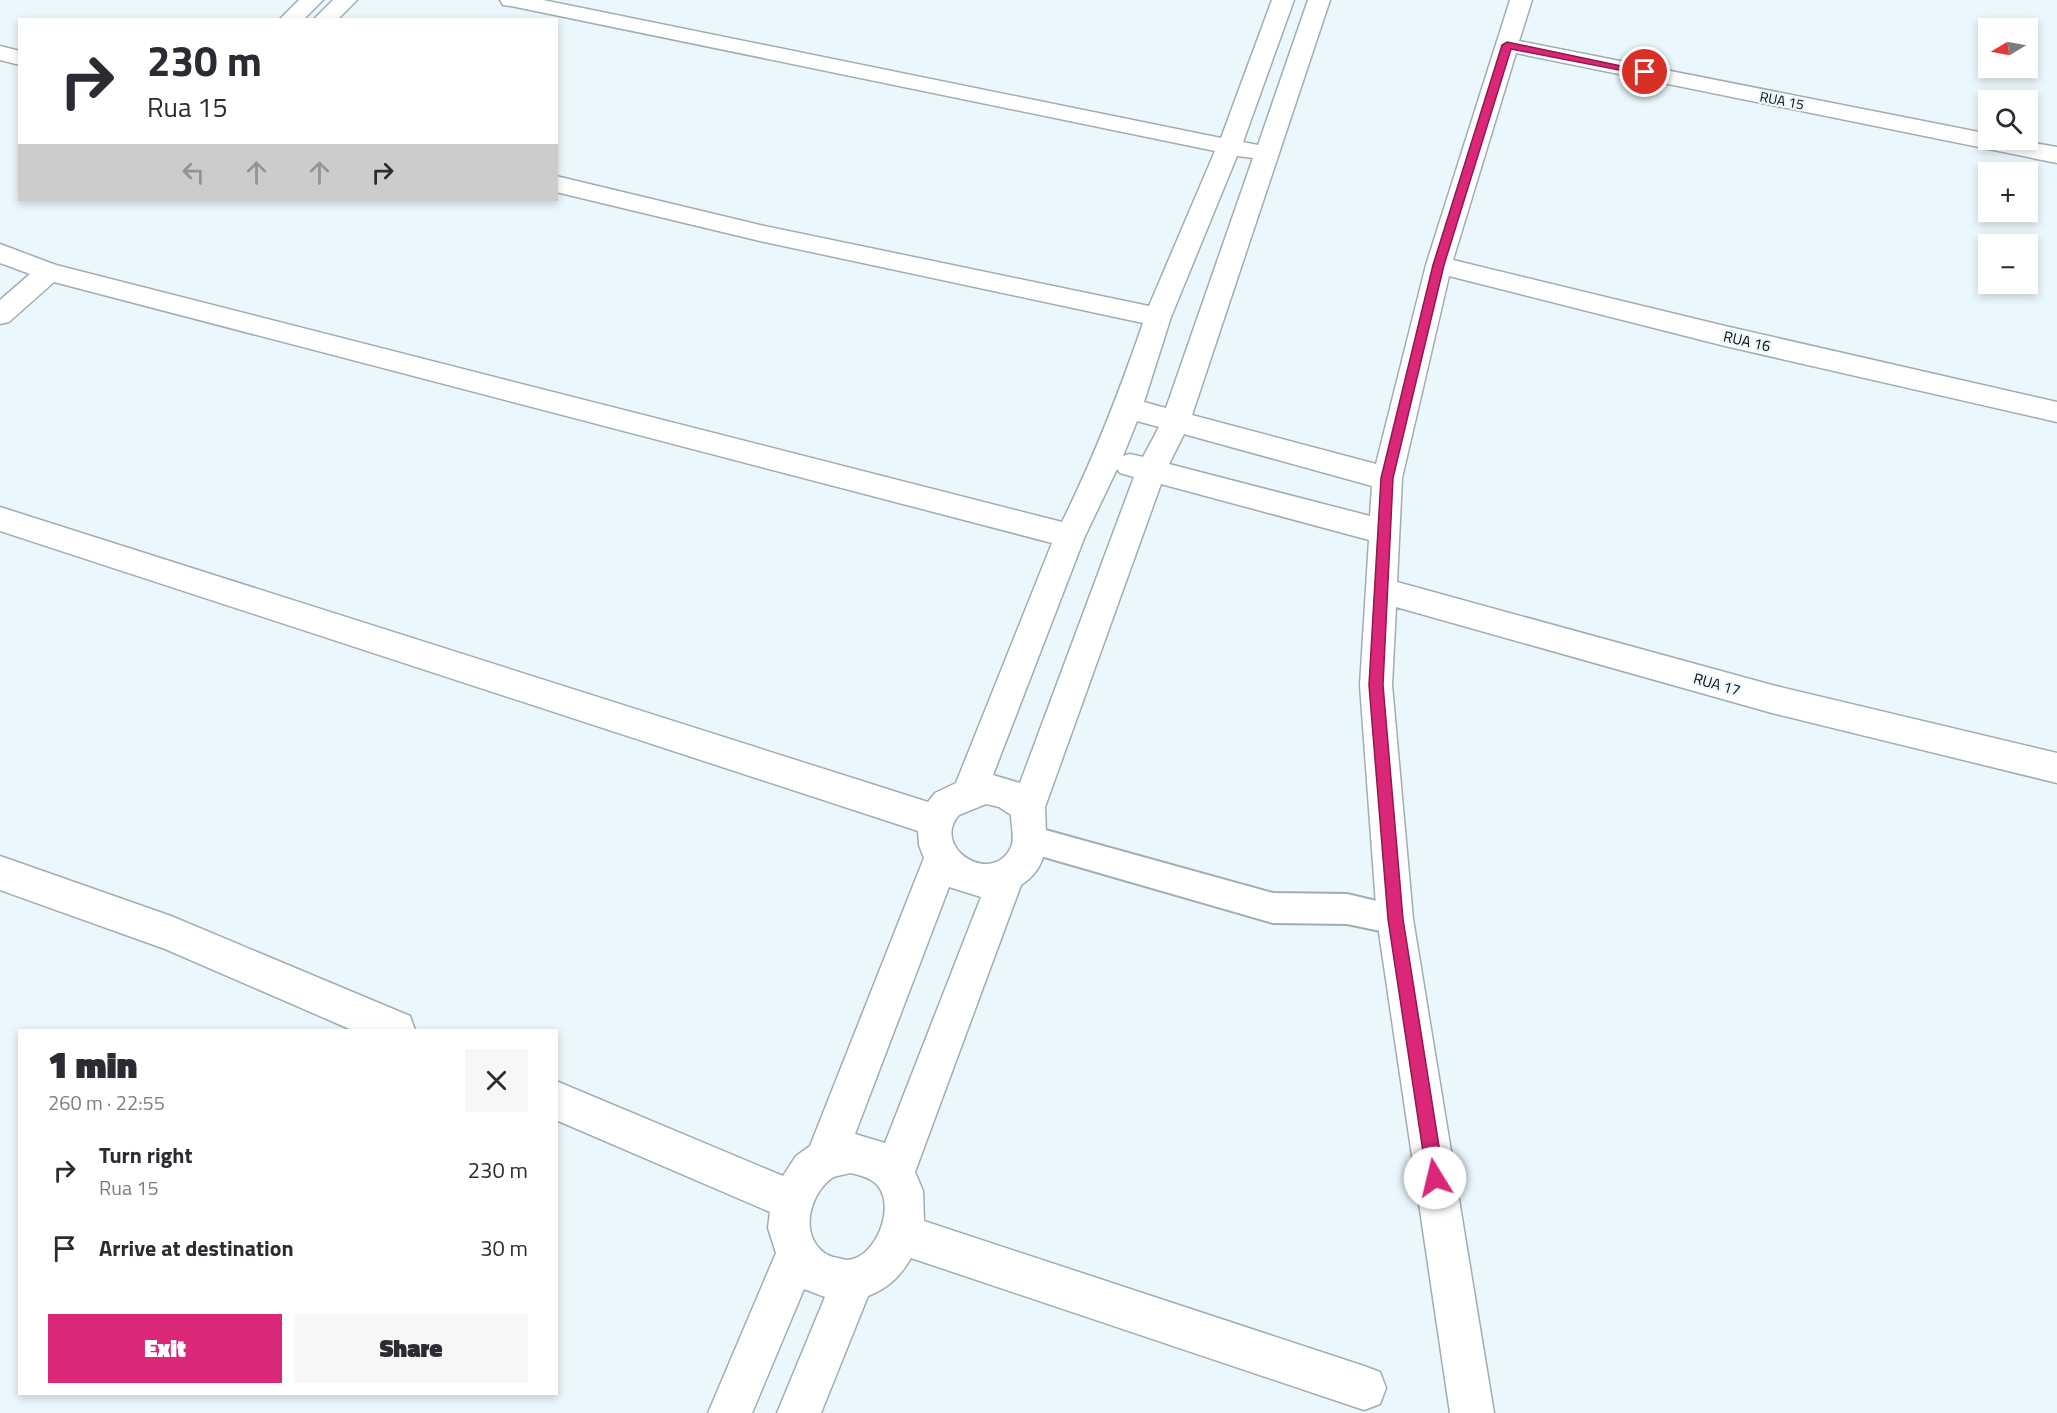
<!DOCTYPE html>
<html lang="en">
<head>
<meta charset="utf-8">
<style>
	:root { --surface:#fff; --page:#f7f7f7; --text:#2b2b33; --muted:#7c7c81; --accent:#db2777 }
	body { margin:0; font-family:"Titillium Web",sans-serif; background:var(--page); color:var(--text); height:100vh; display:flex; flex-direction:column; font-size:22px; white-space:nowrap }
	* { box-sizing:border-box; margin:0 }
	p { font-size:20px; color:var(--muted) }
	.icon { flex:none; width:33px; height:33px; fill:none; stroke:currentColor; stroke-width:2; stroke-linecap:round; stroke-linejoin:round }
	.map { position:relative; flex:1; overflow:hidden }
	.drawer { position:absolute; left:18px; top:1029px; width:540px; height:366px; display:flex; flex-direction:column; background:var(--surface); border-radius:0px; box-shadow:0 3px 9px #0003 }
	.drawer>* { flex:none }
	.guide { position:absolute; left:18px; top:18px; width:540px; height:183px; border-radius:0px; box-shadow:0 3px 9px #0003; background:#fff; color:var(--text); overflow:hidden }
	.needle { width:39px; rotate:260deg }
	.fabs { position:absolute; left:1978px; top:18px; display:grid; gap:12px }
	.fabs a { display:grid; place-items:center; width:60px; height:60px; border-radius:0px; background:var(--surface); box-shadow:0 3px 9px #0003; font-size:30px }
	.pin { position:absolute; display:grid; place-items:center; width:51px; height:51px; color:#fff; margin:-26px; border:3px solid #fff; border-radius:50%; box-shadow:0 2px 6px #0007 }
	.me { position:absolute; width:66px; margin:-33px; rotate:351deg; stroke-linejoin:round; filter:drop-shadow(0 0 4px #0008) }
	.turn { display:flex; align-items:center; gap:21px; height:126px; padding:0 30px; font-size:27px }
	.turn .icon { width:78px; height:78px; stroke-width:2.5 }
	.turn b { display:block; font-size:42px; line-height:51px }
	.lanes { display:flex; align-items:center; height:57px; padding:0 30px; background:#0003; justify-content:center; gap:30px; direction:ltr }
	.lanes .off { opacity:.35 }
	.round { display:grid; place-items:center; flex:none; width:63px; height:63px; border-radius:0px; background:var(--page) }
	.head { display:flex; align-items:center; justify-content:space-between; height:102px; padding:0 30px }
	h1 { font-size:36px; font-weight:800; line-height:45px }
	.primary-button { display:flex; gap:12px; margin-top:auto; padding:12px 30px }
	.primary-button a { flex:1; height:69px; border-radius:0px; background:var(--accent); color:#fff; font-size:24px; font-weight:800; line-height:69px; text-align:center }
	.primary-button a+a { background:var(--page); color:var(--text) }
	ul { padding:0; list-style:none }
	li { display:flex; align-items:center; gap:18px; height:78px; padding:0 30px }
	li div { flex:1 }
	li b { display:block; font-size:22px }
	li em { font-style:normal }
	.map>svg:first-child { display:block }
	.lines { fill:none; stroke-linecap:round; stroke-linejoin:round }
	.service-casing { stroke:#a1adb2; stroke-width:4 }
	.minor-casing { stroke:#a1adb2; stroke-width:3 }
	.service { fill:#fff; fill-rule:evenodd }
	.minor { fill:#fff; fill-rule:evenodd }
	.route { fill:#db2777; stroke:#8e194d; stroke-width:1.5 }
	.labels { text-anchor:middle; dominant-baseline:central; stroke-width:4.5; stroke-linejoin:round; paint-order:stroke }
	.far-street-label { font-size:14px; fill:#090d0f; stroke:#eaf7fd }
	.street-label { font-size:15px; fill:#090d0f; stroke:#eaf7fd }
</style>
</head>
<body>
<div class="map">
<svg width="2057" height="1413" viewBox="0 0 2057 1413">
	<rect width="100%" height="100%" fill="#eaf7fd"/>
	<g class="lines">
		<!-- service casing -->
		<g class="service-casing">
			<path id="service" d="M 1031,826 L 1273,893 L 1347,894 L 1406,908 L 1411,919 L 1406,930 L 1395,934 L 1347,924 L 1273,923 L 1020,850 L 1016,840 L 1020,830 Z"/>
		</g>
		<!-- minor casing -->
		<g class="minor-casing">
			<path id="minor" d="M 299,0 L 323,0 L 303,20 L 279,20 Z
				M 333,0 L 357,0 L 337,20 L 313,20 Z
				M 500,0 L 543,0 L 1221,138 L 1272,0 L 1294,0 L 1243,142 L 1258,145 L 1308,0 L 1330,0 L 1192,415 L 1376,464 L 1426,265 L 1510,0 L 1532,0 L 1519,41 L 1989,134 L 1989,140 L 2017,140 L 2057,147 L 2057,163 L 1516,53 L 1453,260 L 1725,326 L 2057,402 L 2057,422 L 1725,346 L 1449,276 L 1402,478 L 1397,582 L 1772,685 L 2057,753 L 2057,783 L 1772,713 L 1396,607 L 1392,685 L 1413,919 L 1494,1413 L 1450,1413 L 1377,919 L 1360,685 L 1369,540 L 1161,484 L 1045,807 C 1046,838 1051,866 1021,885 L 915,1172 L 923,1191 L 924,1221 L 1364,1366 L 1380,1372 L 1386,1388 L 1380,1404 L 1364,1410 L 911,1258 C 900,1277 888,1288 868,1296 L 821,1413 L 777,1413 L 825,1297 L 804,1289 L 752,1413 L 708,1413 L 776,1253 L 768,1228 L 770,1212 L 556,1120 L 556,1081 L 783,1176 L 796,1156 L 810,1146 L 924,858 L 919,845 L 918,831 L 0,531 L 0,507 L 928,802 L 935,793 L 956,783 L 1052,543 L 54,282 L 9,322 L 0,324 L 0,300 L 30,274 L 0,263 L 0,244 L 56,265 L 1062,522 C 1095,455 1119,393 1143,323 L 760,241 L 556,192 L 556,176 L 760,225 L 1149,306 L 1215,151 L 511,6 L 503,5 ZM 1237,156 L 1253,158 L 1166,408 L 1144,402 L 1171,317 ZM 1137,421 L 1159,427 L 1143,457 L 1130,454 L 1123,456 ZM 1184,434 L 1372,486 L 1370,516 L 1169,464 ZM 1117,469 L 1120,473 L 1134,477 L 1020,783 L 993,775 L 1085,536 ZM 986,804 L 999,807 L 1011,815 C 1011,824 1015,839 1011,847 C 993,887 930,848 959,815 ZM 949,887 L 981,897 L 885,1143 L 855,1134 ZM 850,1173 C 860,1175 872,1178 878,1186 C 896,1208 875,1259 847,1260 C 843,1260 837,1257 833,1257 C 825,1255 817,1248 813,1239 C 804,1219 814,1191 832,1178 C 837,1175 844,1175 850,1173 Z
				M 0,46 L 20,51 L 20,65 L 0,60 Z
				M 0,856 L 171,916 L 410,1016 L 415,1030 L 352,1030 L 165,949 L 0,890 Z"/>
		</g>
		<!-- service -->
		<use href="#service" class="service"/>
		<!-- minor -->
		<use href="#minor" class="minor"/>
	</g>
	<!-- route -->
	<path class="route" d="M 1507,42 L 1649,72 L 1645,75 L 1511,49 L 1444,265 L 1393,478 L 1383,685 L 1403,919 L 1444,1178 L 1441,1184 L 1435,1186 L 1429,1184 L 1427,1178 L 1388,919 L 1369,685 L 1381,478 L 1433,265 L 1502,45 Z"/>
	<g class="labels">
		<!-- far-street labels -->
		<g class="far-street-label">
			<text transform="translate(1782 100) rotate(11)">RUA 15</text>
		</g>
		<!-- street labels -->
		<g class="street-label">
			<text transform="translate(1747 341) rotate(13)">RUA 16</text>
			<text transform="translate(1717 684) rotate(16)">RUA 17</text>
		</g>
	</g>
</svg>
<div class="fabs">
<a><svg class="needle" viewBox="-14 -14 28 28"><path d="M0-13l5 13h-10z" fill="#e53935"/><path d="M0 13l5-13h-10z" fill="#7c7c81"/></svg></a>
<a><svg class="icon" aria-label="search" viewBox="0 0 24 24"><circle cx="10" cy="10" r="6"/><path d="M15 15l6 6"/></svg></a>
<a>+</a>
<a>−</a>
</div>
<div class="pin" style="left:1645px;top:72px;background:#d93025"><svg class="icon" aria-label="arrive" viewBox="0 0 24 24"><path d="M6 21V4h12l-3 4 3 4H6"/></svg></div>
<svg class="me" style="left:1435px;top:1178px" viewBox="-20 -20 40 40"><circle r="19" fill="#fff"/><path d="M0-13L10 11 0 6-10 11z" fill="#db2777"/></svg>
<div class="guide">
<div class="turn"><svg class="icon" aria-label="right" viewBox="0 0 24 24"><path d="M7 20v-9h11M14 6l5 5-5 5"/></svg><div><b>230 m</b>Rua 15</div></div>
<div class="lanes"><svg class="icon off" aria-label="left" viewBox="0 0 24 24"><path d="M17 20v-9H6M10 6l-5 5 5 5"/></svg><svg class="icon off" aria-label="ahead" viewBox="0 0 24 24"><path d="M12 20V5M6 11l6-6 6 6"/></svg><svg class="icon off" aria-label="ahead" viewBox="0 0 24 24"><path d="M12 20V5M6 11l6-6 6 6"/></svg><svg class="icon" aria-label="right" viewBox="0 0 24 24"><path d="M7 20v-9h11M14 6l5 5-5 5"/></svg></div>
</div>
<section class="drawer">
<div class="head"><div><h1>1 min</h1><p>260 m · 22:55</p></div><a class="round"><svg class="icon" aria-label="close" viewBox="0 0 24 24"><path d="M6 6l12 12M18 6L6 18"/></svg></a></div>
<ul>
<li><svg class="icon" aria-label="right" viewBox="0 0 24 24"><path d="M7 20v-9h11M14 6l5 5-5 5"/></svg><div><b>Turn right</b><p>Rua 15</p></div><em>230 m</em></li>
<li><svg class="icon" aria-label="arrive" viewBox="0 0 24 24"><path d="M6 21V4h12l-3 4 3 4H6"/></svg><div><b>Arrive at destination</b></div><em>30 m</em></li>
</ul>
<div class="primary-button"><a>Exit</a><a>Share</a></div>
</section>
</div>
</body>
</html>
